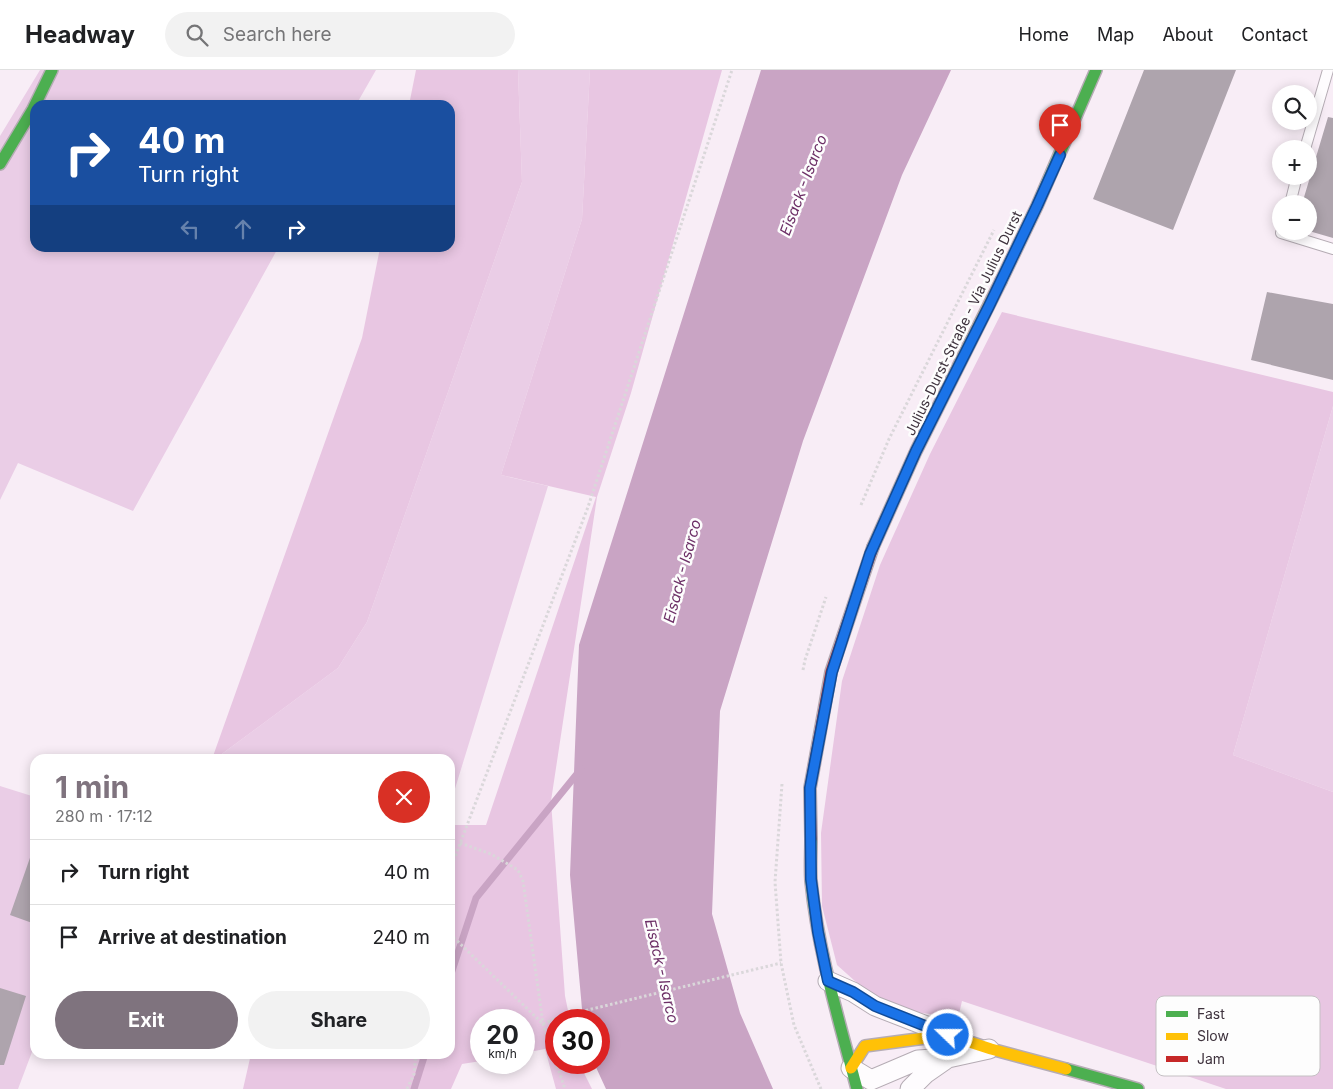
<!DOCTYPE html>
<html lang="en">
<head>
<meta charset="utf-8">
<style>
	:root { --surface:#fff; --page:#f2f2f2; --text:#202124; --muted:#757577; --line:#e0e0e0; --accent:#7f737e }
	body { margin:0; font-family:Inter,sans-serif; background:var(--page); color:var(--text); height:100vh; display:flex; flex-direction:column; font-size:19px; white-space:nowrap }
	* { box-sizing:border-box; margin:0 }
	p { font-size:16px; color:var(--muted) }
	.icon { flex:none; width:28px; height:28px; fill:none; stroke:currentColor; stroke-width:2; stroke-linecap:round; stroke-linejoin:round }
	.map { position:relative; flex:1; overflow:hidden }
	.drawer { position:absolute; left:30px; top:684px; width:425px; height:305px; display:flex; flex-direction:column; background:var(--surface); border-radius:15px; box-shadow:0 2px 12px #0003 }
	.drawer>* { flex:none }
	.top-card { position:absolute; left:30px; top:30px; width:425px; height:152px; border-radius:15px; box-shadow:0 2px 12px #0003; background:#1a4fa0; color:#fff; overflow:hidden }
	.buttons { position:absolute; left:1272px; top:15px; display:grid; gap:10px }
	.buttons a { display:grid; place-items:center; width:45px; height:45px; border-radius:50%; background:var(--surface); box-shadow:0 2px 12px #0003; font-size:25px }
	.speed { position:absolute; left:470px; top:939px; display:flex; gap:10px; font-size:25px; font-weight:700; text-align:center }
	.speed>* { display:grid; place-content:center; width:65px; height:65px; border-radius:50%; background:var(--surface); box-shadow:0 2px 12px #0003; line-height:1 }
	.speed small { font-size:12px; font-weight:400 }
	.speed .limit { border:8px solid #d22; background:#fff; color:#111 }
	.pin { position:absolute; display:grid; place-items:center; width:42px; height:42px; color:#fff; margin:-51px -21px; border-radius:50% 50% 50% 0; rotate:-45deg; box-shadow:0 0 5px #0007 }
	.pin .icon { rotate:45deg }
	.me { position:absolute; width:55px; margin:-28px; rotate:292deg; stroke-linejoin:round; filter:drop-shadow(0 0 4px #0008) }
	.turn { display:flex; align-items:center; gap:18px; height:105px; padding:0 25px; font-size:22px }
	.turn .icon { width:65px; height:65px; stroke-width:2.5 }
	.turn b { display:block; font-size:35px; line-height:42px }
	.lanes { display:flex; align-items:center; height:48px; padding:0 25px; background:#0003; justify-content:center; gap:25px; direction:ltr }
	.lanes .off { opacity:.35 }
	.round { display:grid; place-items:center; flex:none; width:52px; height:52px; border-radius:26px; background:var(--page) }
	.overview { display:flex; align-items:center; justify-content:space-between; height:85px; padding:0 25px }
	h1 { font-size:30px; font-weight:700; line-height:38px; color:var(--accent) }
	.primary-button { display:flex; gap:10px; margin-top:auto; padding:10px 25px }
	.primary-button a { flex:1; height:58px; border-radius:30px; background:var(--accent); color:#fff; font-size:20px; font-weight:700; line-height:58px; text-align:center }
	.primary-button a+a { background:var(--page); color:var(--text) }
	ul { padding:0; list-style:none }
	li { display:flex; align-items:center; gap:15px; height:65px; padding:0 25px; border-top:1px solid var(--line) }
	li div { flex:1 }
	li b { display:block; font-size:19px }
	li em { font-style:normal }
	header { display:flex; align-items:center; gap:30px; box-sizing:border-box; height:70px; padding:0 25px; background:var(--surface); border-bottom:1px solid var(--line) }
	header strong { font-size:24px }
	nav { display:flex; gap:28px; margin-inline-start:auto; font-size:18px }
	.search { width:350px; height:45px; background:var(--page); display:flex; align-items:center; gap:12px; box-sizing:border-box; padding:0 18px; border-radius:28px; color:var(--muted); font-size:19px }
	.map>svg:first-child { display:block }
	.green { fill:#eacde6 }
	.forest { fill:#e8c6e2 }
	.water { fill:#c9a4c4 }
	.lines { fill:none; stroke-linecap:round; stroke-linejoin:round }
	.stream { stroke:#c9a4c4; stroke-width:7 }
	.building { fill:#aea4ad }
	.lane-casing { stroke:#b5acb4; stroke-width:12 }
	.street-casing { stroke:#b5acb4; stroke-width:21 }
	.fast-casing { stroke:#b5acb4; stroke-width:14 }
	.slow-casing { stroke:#b5acb4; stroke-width:14 }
	.jam-casing { stroke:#b5acb4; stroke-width:14 }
	.path { stroke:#dad7da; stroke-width:3; stroke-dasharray:2.5 2.5; stroke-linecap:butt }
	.lane { stroke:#fefcfe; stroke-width:10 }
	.street { stroke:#fefcfe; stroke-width:19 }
	.fast { stroke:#4caf50; stroke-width:11 }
	.slow { stroke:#ffc107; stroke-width:11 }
	.jam { stroke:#c62828; stroke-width:11 }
	.route-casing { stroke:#114b97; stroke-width:12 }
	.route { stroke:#1a73e8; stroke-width:9 }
	.labels { text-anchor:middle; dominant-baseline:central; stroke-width:5; stroke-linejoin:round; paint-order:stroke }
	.street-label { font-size:14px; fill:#3e323d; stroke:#fdfdfd }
	.water-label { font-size:15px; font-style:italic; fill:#6d3067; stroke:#fdfdfd }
	.key { fill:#fdfdfd; stroke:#c4c0c3; stroke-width:1 }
	.key-label { font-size:14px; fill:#3e323d }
</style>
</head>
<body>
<header>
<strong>Headway</strong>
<div class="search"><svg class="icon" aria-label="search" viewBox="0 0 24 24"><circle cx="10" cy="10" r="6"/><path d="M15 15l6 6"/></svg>Search here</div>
<nav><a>Home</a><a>Map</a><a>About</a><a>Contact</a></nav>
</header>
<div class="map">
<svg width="1333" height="1019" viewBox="0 0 1333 1019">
	<rect width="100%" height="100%" fill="#f8edf6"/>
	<!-- green -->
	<path class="green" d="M 40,0 L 376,0 L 356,35 L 35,35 L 35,178 L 278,178 L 133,441 L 18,393 L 0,430 L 0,66 Z
		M 518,0 L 590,0 L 582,149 L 501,405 L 548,416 L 450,735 L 450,689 L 215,689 L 338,598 L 367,552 L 522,112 Z
		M 1333,336 L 1333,722 L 1233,685 Z
		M 0,716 L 35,727 L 35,974 L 18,1019 L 0,1019 Z"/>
	<!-- forest -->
	<path class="forest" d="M 416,0 L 518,0 L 522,112 L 367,552 L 338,598 L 215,689 L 212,689 L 362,268 L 380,178 L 450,178 L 450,35 L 409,35 Z
		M 590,0 L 722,0 L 631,323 L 597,427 L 551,731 L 565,926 L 570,950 L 556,950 L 556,992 L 579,993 L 592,1019 L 556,1019 L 545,979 L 524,983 L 524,950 L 481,950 L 481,991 L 462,994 L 451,1019 L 243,1019 L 251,984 L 450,984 L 450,755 L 486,755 L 596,427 L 501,405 L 582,149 Z
		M 1002,242 L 1333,322 L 1333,336 L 1233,685 L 1333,722 L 1333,1019 L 1226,1019 L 962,931 L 958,948 L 901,940 L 865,920 L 837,895 L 822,836 L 821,763 L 842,611 L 880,495 L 930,384 Z"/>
	<!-- water -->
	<path class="water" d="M 761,0 L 951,0 L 902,105 L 803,371 L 720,641 L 712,844 L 740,943 L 773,1019 L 606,1019 L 594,993 L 599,992 L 599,950 L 583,950 L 570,805 L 579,575 Z"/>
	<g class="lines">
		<!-- stream -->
		<path class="stream" d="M 450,907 L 476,828 L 581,699
			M 414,1019 L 425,984"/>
	</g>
	<!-- building -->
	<path class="building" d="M 1144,0 L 1236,0 L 1173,160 L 1093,129 Z
		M 1328,47 L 1333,48 L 1333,168 L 1309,161 L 1309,134 L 1302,134 Z
		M 1267,222 L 1333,234 L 1333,310 L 1251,290 Z
		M 32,782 L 35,782 L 35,854 L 10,845 Z
		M 0,918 L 26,926 L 4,995 L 0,995 Z"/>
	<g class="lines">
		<!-- lane casing -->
		<g class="lane-casing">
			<path id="lane" d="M 1305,79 L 1328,0
				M 1290,134 L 1297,106
				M 1282,161 L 1281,163 L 1333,179"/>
		</g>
		<!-- street casing -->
		<g class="street-casing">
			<path id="street" d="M 828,911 L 853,922 L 875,936 L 947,964
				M 851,998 L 871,1010 L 918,990 L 948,988
				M 910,1019 L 925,1004 L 948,988 L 989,979"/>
		</g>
		<!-- fast casing -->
		<g class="fast-casing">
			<path id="fast" d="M 0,94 L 33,39 L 52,0
				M 1001,211 L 1037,136 L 1096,0
				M 811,769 C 811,783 810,797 811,811 C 818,882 839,950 857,1019
				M 1066,999 L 1138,1019"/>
		</g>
		<!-- slow casing -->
		<g class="slow-casing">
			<path id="slow" d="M 873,477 L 916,381 L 1001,211
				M 851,998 L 865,976 L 948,965 L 991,979 L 1066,999"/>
		</g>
		<!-- jam casing -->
		<g class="jam-casing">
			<path id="jam" d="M 811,769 L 810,718 L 831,602 L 873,477"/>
		</g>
		<!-- path -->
		<path class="path" d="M 861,435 L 889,369 L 994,160
			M 803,600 L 805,590 L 826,527
			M 782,714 L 775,812 L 781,893 L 794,955 L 821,1019
			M 460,773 L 491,784 L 518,800 L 523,811 L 543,954 L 565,1019
			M 450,800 L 588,437 L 732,0
			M 450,864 L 542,953
			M 543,954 L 559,947 L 781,893
			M 407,1019 L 414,1004 L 416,984"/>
		<!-- lane -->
		<use href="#lane" class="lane"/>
		<!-- street -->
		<use href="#street" class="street"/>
		<!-- fast -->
		<use href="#fast" class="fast"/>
		<!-- slow -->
		<use href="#slow" class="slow"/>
		<!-- jam -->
		<use href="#jam" class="jam"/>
	</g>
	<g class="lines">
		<!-- route casing -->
		<g class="route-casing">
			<path id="route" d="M 948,965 L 875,936 L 853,922 L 828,911 L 818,862 L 811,809 L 810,718 L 832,602 L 870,484 L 916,381 L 989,236 L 1037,136 L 1060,85"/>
		</g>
		<!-- route -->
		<use href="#route" class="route"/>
	</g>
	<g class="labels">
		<!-- street labels -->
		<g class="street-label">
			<text transform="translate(963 253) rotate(-64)">Julius-Durst-Straße - Via Julius Durst</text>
		</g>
		<!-- water labels -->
		<g class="water-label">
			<text transform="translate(803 115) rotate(-69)">Eisack - Isarco</text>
			<text transform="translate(682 501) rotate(-75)">Eisack - Isarco</text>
			<text transform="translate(662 901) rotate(77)">Eisack - Isarco</text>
		</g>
	</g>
	<!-- legend -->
	<rect x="1156" y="926" width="164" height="80" rx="8" class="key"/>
	<rect x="1166" y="941" width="22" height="6" fill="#4caf50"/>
	<rect x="1166" y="963" width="22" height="7" fill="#ffc107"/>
	<rect x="1166" y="986" width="22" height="6" fill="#c62828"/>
	<g class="key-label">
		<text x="1197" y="949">Fast</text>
		<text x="1197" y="971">Slow</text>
		<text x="1197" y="994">Jam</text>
	</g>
</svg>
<div class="buttons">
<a><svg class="icon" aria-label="search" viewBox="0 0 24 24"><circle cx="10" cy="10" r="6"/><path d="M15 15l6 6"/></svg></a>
<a>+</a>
<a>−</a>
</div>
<div class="speed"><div>20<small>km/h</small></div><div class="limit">30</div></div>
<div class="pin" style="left:1060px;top:85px;background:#d93025"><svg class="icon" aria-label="arrive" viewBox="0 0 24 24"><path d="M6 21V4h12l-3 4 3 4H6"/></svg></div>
<svg class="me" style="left:948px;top:965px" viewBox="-20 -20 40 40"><circle r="17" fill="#1a73e8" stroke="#fff" stroke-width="3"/><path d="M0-11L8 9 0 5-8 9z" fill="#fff"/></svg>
<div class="top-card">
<div class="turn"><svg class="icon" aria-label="right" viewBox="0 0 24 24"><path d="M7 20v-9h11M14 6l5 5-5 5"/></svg><div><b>40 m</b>Turn right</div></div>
<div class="lanes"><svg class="icon off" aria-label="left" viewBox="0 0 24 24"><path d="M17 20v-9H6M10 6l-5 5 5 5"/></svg><svg class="icon off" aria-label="ahead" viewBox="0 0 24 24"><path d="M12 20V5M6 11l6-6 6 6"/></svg><svg class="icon" aria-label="right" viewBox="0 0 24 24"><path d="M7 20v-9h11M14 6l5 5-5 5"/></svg></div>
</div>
<section class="drawer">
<div class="overview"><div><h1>1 min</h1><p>280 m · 17:12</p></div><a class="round" style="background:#d93025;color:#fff"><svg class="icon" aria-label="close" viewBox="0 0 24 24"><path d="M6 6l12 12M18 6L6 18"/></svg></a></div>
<ul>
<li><svg class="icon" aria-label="right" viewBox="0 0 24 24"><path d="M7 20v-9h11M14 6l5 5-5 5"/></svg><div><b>Turn right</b></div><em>40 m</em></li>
<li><svg class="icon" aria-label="arrive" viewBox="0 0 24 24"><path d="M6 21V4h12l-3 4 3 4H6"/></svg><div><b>Arrive at destination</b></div><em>240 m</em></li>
</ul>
<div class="primary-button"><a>Exit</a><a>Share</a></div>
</section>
</div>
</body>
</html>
